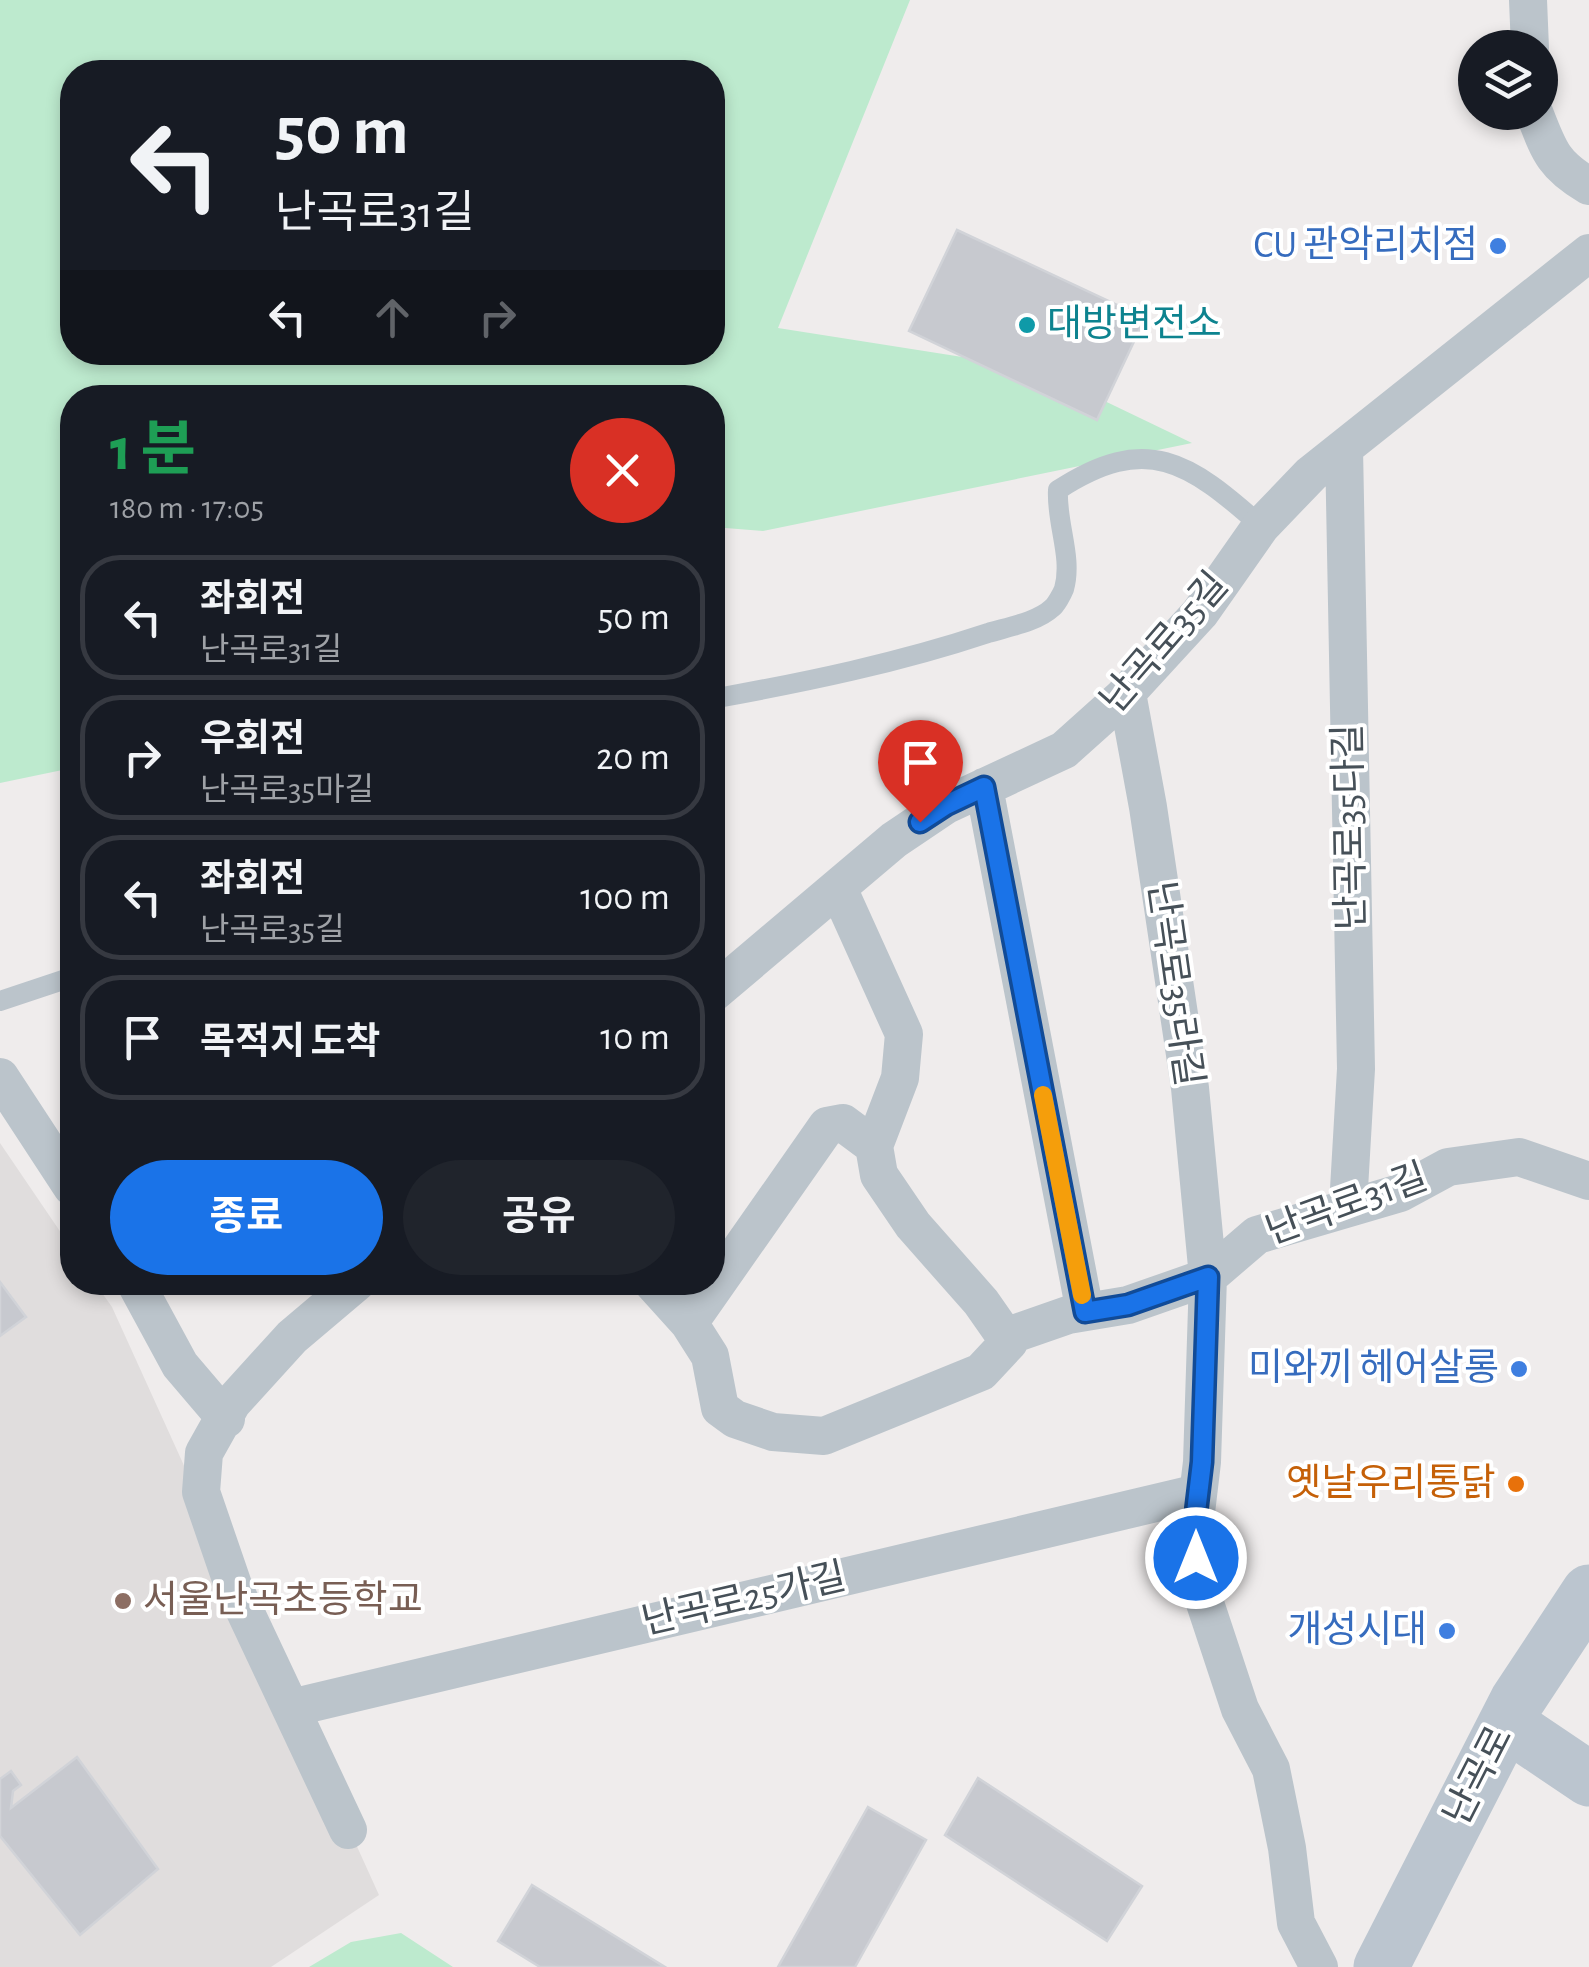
<!DOCTYPE html>
<html lang="ko">
<head>
<meta charset="utf-8">
<style>
	:root { --surface:#171b24; --page:#20242c; --text:#f1f3f6; --muted:#9ea1a6; --line:#363941; --accent:#1a73e8 }
	body { margin:0; font-family:"Alegreya Sans","Noto Sans KR",sans-serif; background:var(--page); color:var(--text); height:100vh; display:flex; flex-direction:column; font-size:38px; white-space:nowrap }
	* { box-sizing:border-box; margin:0 }
	p { font-size:32px; color:var(--muted) }
	.icon { flex:none; width:55px; height:55px; fill:none; stroke:currentColor; stroke-width:2; stroke-linecap:round; stroke-linejoin:round }
	.map { position:relative; flex:1; overflow:hidden }
	.panel { position:absolute; left:60px; top:385px; width:665px; height:910px; display:flex; flex-direction:column; background:var(--surface); border-radius:40px; box-shadow:0 5px 15px #0003 }
	.panel>* { flex:none }
	.hud { position:absolute; left:60px; top:60px; width:665px; height:305px; border-radius:40px; box-shadow:0 5px 15px #0003; background:#171b24; color:var(--text); overflow:hidden }
	.controls { position:absolute; left:1458px; top:30px; display:grid; gap:20px }
	.controls a { display:grid; place-items:center; width:100px; height:100px; border-radius:50%; background:var(--surface); box-shadow:0 5px 15px #0003; font-size:50px }
	.pin { position:absolute; display:grid; place-items:center; width:85px; height:85px; color:#fff; margin:-102px -42px; border-radius:50% 50% 50% 0; rotate:-45deg; box-shadow:0 0 10px #0007 }
	.pin .icon { rotate:45deg }
	.me { position:absolute; width:110px; margin:-55px; rotate:0deg; stroke-linejoin:round; filter:drop-shadow(0 0 8px #0008) }
	.turn { display:flex; align-items:center; gap:35px; height:210px; padding:0 50px; font-size:45px }
	.turn .icon { width:130px; height:130px; stroke-width:2.5 }
	.turn b { display:block; font-size:70px; line-height:85px }
	.lanes { display:flex; align-items:center; height:95px; padding:0 50px; background:#0003; justify-content:center; gap:50px; direction:ltr }
	.lanes .off { opacity:.35 }
	.round { display:grid; place-items:center; flex:none; width:105px; height:105px; border-radius:52px; background:var(--page) }
	.overview { display:flex; align-items:center; justify-content:space-between; height:170px; padding:0 50px }
	h1 { font-size:60px; font-weight:700; line-height:75px; color:#1e9e55 }
	.button { display:flex; gap:20px; margin-top:auto; padding:20px 50px }
	.button a { flex:1; height:115px; border-radius:60px; background:var(--accent); color:#fff; font-size:40px; font-weight:700; line-height:115px; text-align:center }
	.button a+a { background:var(--page); color:var(--text) }
	ul { padding:0; list-style:none }
	li { display:flex; align-items:center; gap:30px; height:125px; margin:0 20px 15px; padding:0 30px; border:5px solid var(--line); border-radius:40px }
	li div { flex:1 }
	li b { display:block; font-size:38px }
	li em { font-style:normal }
	.map>svg:first-child { display:block }
	.education { fill:#e0dddd }
	.green { fill:#bdeace; fill-rule:evenodd }
	.building { fill:#c7c9cf; stroke:#d1d3d8; stroke-width:2.5 }
	.lines { fill:none; stroke-linecap:round; stroke-linejoin:round }
	.lane { stroke:#bbc4cb; stroke-width:20 }
	.street { stroke:#bbc4cb; stroke-width:38 }
	.secondary { stroke:#bbc5cf; stroke-width:55 }
	.route-casing { stroke:#114b97; stroke-width:25 }
	.route { stroke:#1a73e8; stroke-width:18 }
	.slow { stroke:#f59e0b; stroke-width:18 }
	.shop-dot { fill:#3f7fe0; stroke:#fff; stroke-width:4 }
	.culture-dot { fill:#0f9aa8; stroke:#fff; stroke-width:4 }
	.food-dot { fill:#e8710a; stroke:#fff; stroke-width:4 }
	.education-dot { fill:#8d6e63; stroke:#fff; stroke-width:4 }
	.labels { text-anchor:middle; dominant-baseline:central; stroke-width:8; stroke-linejoin:round; paint-order:stroke }
	.shop-label { font-size:38px; fill:#366cbe; stroke:#fff; text-anchor:end }
	.culture-label { font-size:38px; fill:#0d838f; stroke:#fff; text-anchor:start }
	.street-label { font-size:38px; fill:#465058; stroke:#fff }
	.food-label { font-size:38px; fill:#c56008; stroke:#fff; text-anchor:end }
	.education-label { font-size:38px; fill:#785e54; stroke:#fff; text-anchor:start }
</style>
</head>
<body>
<div class="map">
<svg width="1589" height="1967" viewBox="0 0 1589 1967">
	<rect width="100%" height="100%" fill="#efecec"/>
	<!-- education -->
	<path class="education" d="M 0,1143 L 72,1249 L 72,1282 L 95,1283 L 112,1307 L 379,1895 L 271,1967 L 0,1967 Z"/>
	<!-- green -->
	<path class="green" d="M 0,0 L 910,0 L 778,328 L 1038,369 L 1192,443 L 763,531 L 713,527 L 712,398 L 72,398 L 72,768 L 0,783 ZM 72,72 L 712,72 L 712,352 L 72,352 Z
		M 401,1933 L 453,1967 L 309,1967 L 351,1942 Z"/>
	<!-- building -->
	<path class="building" d="M 957,230 L 1145,318 L 1097,420 L 909,331 Z
		M 0,1282 L 26,1317 L 0,1336 Z
		M 77,1757 L 158,1869 L 80,1935 L 0,1836 L 0,1779 L 11,1771 L 21,1785 L 13,1791 L 11,1808 Z
		M 978,1778 L 1142,1886 L 1107,1941 L 945,1835 Z
		M 868,1807 L 926,1840 L 855,1967 L 778,1967 Z
		M 532,1885 L 665,1967 L 540,1967 L 498,1941 Z"/>
	<g class="lines">
		<!-- lane -->
		<path class="lane" d="M 712,699 C 806,682 898,663 988,633 C 1008,627 1037,622 1052,608 C 1056,605 1062,594 1064,589 C 1073,557 1056,523 1058,490 C 1147,432 1189,462 1261,526
			M 0,1001 L 72,977"/>
		<!-- street -->
		<path class="street" d="M 1528,0 L 1530,48
			M 1534,112 C 1549,151 1553,165 1589,186
			M 1344,448 L 1356,1069 L 1348,1206
			M 1127,693 L 1148,807 L 1190,1088 L 1208,1277 L 1202,1462 L 1194,1529 L 1200,1588 L 1240,1709 L 1271,1769 L 1287,1848 L 1296,1923 L 1319,1967
			M 984,787 L 1085,1312
			M 838,888 L 904,1034 L 900,1078 L 874,1146 L 879,1175 L 913,1225 L 981,1302 L 1009,1342
			M 712,994 L 894,840 L 946,805 L 1064,750 L 1122,698 L 1200,613 L 1261,526 L 1311,474 L 1589,253
			M 0,1077 L 72,1187
			M 135,1282 L 180,1365 L 226,1419
			M 652,1282 L 689,1323 L 710,1356 L 720,1408 L 735,1419 L 773,1432 L 824,1436 L 981,1372 L 1009,1342 L 1008,1336 L 1068,1315 L 1128,1305 L 1208,1277 L 1257,1235 L 1400,1193 L 1448,1167 L 1519,1157 L 1589,1181
			M 689,1323 L 827,1126 L 843,1123 L 874,1146
			M 291,1708 L 1198,1493
			M 348,1830 L 234,1588 L 201,1492 L 204,1453 L 232,1403 L 292,1337 L 357,1282"/>
		<!-- secondary -->
		<path class="secondary" d="M 1506,1723 L 1589,1779
			M 1381,1967 L 1517,1701 L 1589,1592"/>
	</g>
	<g class="lines">
		<!-- route casing -->
		<g class="route-casing">
			<path id="route" d="M 920,822 L 946,805 L 984,787 L 1085,1312 L 1128,1305 L 1208,1277 L 1202,1462 L 1194,1529 L 1196,1558"/>
		</g>
		<!-- route -->
		<use href="#route" class="route"/>
		<!-- slow -->
		<path class="slow" d="M 1043,1095 L 1082,1295"/>
	</g>
	<!-- markers -->
	<g class="shop-dot">
		<circle cx="1498" cy="246" r="10"/>
		<circle cx="1519" cy="1369" r="10"/>
		<circle cx="1447" cy="1631" r="10"/>
	</g>
	<circle class="culture-dot" cx="1027" cy="325" r="10"/>
	<circle class="food-dot" cx="1516" cy="1484" r="10"/>
	<circle class="education-dot" cx="123" cy="1601" r="10"/>
	<g class="labels">
		<!-- shop labels -->
		<g class="shop-label">
			<text x="1478" y="246">CU 관악리치점</text>
			<text x="1499" y="1369">미와끼 헤어살롱</text>
			<text x="1427" y="1631">개성시대</text>
		</g>
		<!-- culture labels -->
		<g class="culture-label">
			<text x="1047" y="325">대방변전소</text>
		</g>
		<!-- street labels -->
		<g class="street-label">
			<text transform="translate(1165 643) rotate(-49)">난곡로35길</text>
			<text transform="translate(1351 827) rotate(-91)">난곡로35다길</text>
			<text transform="translate(1174 984) rotate(82)">난곡로35라길</text>
			<text transform="translate(1347 1205) rotate(-20)">난곡로31길</text>
			<text transform="translate(744 1600) rotate(-13)">난곡로25가길</text>
			<text transform="translate(1479 1776) rotate(-63)">난곡로</text>
		</g>
		<!-- food labels -->
		<g class="food-label">
			<text x="1496" y="1484">옛날우리통닭</text>
		</g>
		<!-- education labels -->
		<g class="education-label">
			<text x="143" y="1601">서울난곡초등학교</text>
		</g>
	</g>
</svg>
<div class="controls">
<a><svg class="icon" aria-label="layers" viewBox="0 0 24 24"><path d="M12 4l9 5-9 5-9-5zM3 14l9 5 9-5"/></svg></a>
</div>
<div class="pin" style="left:920px;top:822px;background:#d93025"><svg class="icon" aria-label="arrive" viewBox="0 0 24 24"><path d="M6 21V4h12l-3 4 3 4H6"/></svg></div>
<svg class="me" style="left:1196px;top:1558px" viewBox="-20 -20 40 40"><circle r="17" fill="#1a73e8" stroke="#fff" stroke-width="3"/><path d="M0-11L8 9 0 5-8 9z" fill="#fff"/></svg>
<div class="hud">
<div class="turn"><svg class="icon" aria-label="left" viewBox="0 0 24 24"><path d="M17 20v-9H6M10 6l-5 5 5 5"/></svg><div><b>50 m</b>난곡로31길</div></div>
<div class="lanes"><svg class="icon" aria-label="left" viewBox="0 0 24 24"><path d="M17 20v-9H6M10 6l-5 5 5 5"/></svg><svg class="icon off" aria-label="ahead" viewBox="0 0 24 24"><path d="M12 20V5M6 11l6-6 6 6"/></svg><svg class="icon off" aria-label="right" viewBox="0 0 24 24"><path d="M7 20v-9h11M14 6l5 5-5 5"/></svg></div>
</div>
<section class="panel">
<div class="overview"><div><h1>1 분</h1><p>180 m · 17:05</p></div><a class="round" style="background:#d93025;color:#fff"><svg class="icon" aria-label="close" viewBox="0 0 24 24"><path d="M6 6l12 12M18 6L6 18"/></svg></a></div>
<ul>
<li><svg class="icon" aria-label="left" viewBox="0 0 24 24"><path d="M17 20v-9H6M10 6l-5 5 5 5"/></svg><div><b>좌회전</b><p>난곡로31길</p></div><em>50 m</em></li>
<li><svg class="icon" aria-label="right" viewBox="0 0 24 24"><path d="M7 20v-9h11M14 6l5 5-5 5"/></svg><div><b>우회전</b><p>난곡로35마길</p></div><em>20 m</em></li>
<li><svg class="icon" aria-label="left" viewBox="0 0 24 24"><path d="M17 20v-9H6M10 6l-5 5 5 5"/></svg><div><b>좌회전</b><p>난곡로35길</p></div><em>100 m</em></li>
<li><svg class="icon" aria-label="arrive" viewBox="0 0 24 24"><path d="M6 21V4h12l-3 4 3 4H6"/></svg><div><b>목적지 도착</b></div><em>10 m</em></li>
</ul>
<div class="button"><a>종료</a><a>공유</a></div>
</section>
</div>
</body>
</html>
